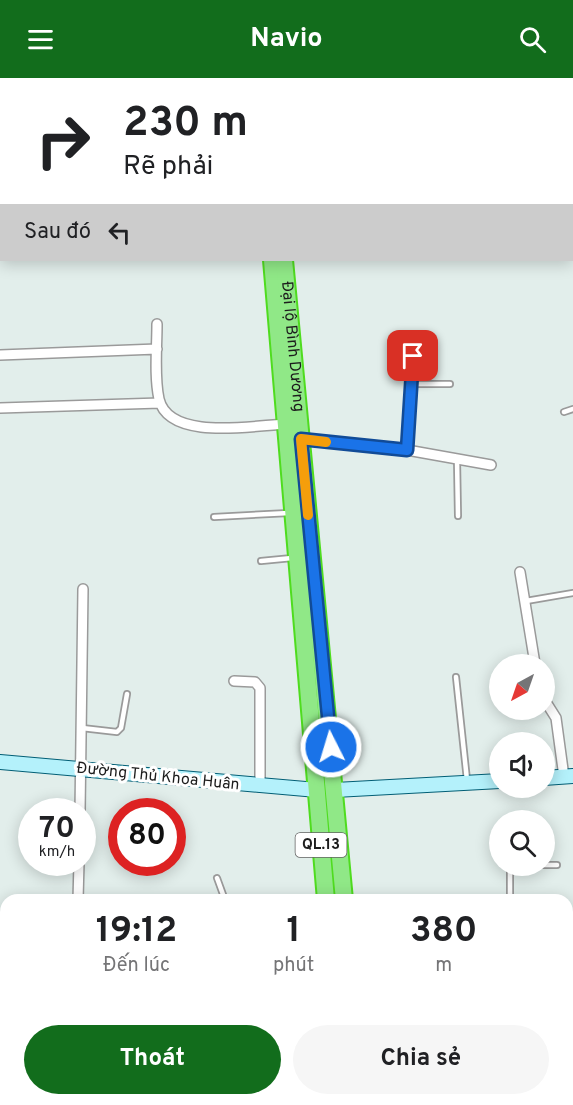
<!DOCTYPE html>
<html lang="vi">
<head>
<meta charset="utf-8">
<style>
	:root { --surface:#fff; --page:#f6f6f6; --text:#202124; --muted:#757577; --accent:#126d1c }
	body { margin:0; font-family:Overpass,sans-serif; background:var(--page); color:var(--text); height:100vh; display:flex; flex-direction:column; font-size:22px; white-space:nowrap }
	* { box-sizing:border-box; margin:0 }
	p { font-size:20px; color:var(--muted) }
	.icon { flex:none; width:33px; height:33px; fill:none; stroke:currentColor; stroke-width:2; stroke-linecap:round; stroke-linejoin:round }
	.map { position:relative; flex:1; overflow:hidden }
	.panel { position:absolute; left:0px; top:816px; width:573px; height:212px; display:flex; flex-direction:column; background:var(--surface); border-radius:18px 18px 0 0; box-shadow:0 3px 15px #0003 }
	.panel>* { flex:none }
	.banner { position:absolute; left:0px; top:0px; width:573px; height:183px; box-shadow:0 3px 15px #0003; background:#fff; color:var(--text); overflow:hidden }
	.needle { width:39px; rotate:220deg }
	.tools { position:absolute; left:489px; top:576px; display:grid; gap:12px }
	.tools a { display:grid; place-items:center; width:66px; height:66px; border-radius:50%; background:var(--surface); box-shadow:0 3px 15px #0003; font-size:30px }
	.speed { position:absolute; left:18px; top:720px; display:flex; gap:12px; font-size:30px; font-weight:700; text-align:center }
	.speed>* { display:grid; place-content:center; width:78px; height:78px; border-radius:50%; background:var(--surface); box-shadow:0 3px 15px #0003; line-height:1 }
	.speed small { font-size:15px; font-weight:400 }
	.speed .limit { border:9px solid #d22; background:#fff; color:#111 }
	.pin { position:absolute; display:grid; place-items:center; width:51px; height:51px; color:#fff; margin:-26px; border-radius:12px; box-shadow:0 3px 9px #0006 }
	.me { position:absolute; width:66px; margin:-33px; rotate:355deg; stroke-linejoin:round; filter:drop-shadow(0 0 4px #0008) }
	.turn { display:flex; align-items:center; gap:21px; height:126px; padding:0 24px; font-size:27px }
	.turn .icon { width:78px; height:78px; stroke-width:2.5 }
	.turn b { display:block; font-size:42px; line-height:51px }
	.then { display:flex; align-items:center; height:57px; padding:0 24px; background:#0003; gap:12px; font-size:22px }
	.eta { display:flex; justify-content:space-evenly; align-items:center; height:102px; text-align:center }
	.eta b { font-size:36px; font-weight:700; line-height:42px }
	.action { display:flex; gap:12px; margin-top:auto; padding:12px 24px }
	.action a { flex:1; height:69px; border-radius:36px; background:var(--accent); color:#fff; font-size:24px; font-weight:700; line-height:69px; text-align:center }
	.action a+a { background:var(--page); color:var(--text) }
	header { display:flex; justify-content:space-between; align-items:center; height:78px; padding:0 24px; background:var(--accent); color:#fff; font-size:27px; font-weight:700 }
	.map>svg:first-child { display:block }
	.education { fill:#dafcff }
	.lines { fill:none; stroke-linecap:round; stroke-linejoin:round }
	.lane-casing { stroke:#9a9a9a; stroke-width:8 }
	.street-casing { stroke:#9a9a9a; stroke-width:12 }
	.secondary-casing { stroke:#025e75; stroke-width:16 }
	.highway-casing { stroke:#4fdc1f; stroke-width:20 }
	.lane { stroke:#fff; stroke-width:4.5 }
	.street { stroke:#fff; stroke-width:9 }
	.secondary { stroke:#b4f1fb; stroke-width:14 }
	.highway { stroke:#90e887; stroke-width:16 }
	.route-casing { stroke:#114b97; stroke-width:15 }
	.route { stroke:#1a73e8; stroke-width:10 }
	.slow { stroke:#f59e0b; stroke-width:10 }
	.labels { text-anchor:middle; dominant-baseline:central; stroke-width:6; stroke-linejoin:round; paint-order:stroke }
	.shield { fill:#fff; stroke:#616161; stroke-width:1.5 }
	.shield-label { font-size:15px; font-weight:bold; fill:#1d1d1d }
	.street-label { font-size:16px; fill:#1d1d1d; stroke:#fff }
</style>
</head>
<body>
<header><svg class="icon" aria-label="menu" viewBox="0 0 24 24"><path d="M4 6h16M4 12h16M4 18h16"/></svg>Navio<svg class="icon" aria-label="search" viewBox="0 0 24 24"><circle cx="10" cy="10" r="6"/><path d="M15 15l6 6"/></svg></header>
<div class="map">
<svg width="573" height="1027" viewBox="0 0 573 1027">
	<rect width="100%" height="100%" fill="#e2eeeb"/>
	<!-- education -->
	<path class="education" d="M 573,971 L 573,1027 L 480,1027 L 480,1022 L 567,1022 L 567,972 Z"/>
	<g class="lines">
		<!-- lane casing -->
		<g class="lane-casing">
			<path id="lane" d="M 77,0 L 77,2
				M 411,306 L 450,306
				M 564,334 L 573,331
				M 407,372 L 413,278
				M 457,381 L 458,438
				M 214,439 L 289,435
				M 261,483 L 292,480
				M 526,523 L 573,515
				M 456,599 L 467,702
				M 82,650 L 117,654 L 121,650 L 127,616
				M 544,787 L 557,787
				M 217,800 L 225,822
				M 510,822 L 510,792 L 519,788
				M 567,894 L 572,894"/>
		</g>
		<!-- street casing -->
		<g class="street-casing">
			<path id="street" d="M 470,0 L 471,2
				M 572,12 L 573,11
				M 572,121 L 573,123
				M 0,164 L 2,164
				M 157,246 C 157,270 154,298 159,321 C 169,364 255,347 287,346
				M 0,277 L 157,271
				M 0,330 L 160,325
				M 301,361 L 407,372 L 491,387
				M 520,494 L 535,586
				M 234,603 L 255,604 L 260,610 L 260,709
				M 544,621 L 556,640 L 564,699
				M 80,734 L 83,511
				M 78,822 L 79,784
				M 0,897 L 6,897"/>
		</g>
		<!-- secondary casing -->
		<g class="secondary-casing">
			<path id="secondary" d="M 4,0 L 19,0
				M 0,684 L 317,712
				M 544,700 L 573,698
				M 335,712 L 500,703"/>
		</g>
		<!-- highway casing -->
		<g class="highway-casing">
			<g id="highway">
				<path d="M 267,0 L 267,2"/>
				<path d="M 280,2 L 280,0"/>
				<path d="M 272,182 L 326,822"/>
				<path id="s1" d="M 284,182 L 344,822"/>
				<path d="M 345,1022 L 345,1027"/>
				<path d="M 361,1022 L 361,1027"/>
			</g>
		</g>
		<!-- lane -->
		<use href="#lane" class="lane"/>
		<!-- street -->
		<use href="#street" class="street"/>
		<!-- secondary -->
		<use href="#secondary" class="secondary"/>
		<!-- highway -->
		<use href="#highway" class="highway"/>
	</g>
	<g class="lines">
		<!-- route casing -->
		<g class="route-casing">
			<path id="route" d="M 331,669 L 301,361 L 407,372 L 413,278"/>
		</g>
		<!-- route -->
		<use href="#route" class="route"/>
		<!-- slow -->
		<path class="slow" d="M 308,437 L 301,361 L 326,364"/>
	</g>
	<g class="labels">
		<!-- shield labels -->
		<rect class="shield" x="295.5" y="755" width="51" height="24" rx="4.5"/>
		<g class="shield-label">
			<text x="321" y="767">QL.13</text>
		</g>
		<!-- street labels -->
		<g class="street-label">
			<text stroke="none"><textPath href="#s1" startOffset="87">Đại lộ Bình Dương</textPath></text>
			<text transform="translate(158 699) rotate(6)">Đường Thủ Khoa Huân</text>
		</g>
	</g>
</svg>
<div class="tools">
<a><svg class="needle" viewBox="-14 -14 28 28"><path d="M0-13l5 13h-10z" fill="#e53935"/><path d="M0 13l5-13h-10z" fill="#757577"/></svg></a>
<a><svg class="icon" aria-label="sound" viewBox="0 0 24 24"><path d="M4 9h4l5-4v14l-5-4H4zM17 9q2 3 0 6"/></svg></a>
<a><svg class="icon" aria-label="search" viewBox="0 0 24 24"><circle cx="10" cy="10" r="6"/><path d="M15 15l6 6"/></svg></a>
</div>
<div class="speed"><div>70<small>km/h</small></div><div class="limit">80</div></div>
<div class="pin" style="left:413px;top:278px;background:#d93025"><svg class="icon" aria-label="arrive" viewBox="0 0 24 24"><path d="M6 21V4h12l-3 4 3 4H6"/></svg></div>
<svg class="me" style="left:331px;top:669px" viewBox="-20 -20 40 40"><circle r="17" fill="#1a73e8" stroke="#fff" stroke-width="3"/><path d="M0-11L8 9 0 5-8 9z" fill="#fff"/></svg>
<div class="banner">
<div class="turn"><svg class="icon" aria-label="right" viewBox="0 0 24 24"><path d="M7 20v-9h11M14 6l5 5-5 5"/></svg><div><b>230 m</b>Rẽ phải</div></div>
<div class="then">Sau đó<svg class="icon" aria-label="left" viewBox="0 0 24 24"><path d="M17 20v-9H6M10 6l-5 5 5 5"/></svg></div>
</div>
<section class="panel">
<div class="eta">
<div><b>19:12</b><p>Đến lúc</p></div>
<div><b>1</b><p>phút</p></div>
<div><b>380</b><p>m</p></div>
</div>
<div class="action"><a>Thoát</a><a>Chia sẻ</a></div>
</section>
</div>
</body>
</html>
